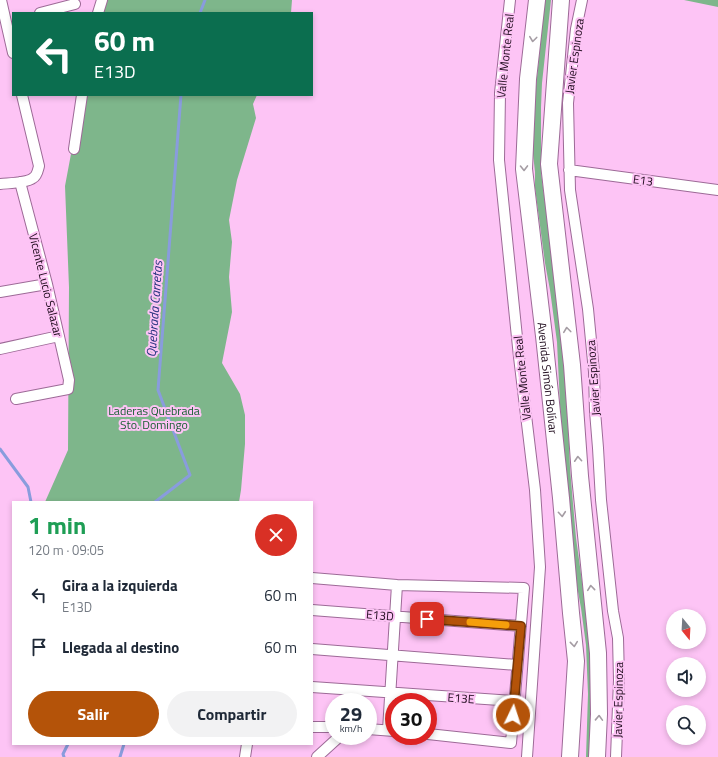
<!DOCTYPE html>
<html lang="es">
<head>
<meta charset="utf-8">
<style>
	:root { --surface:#fff; --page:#f2f2f3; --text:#1f2937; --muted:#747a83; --accent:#b45309 }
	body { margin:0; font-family:"Titillium Web",sans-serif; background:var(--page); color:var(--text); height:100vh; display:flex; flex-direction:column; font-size:15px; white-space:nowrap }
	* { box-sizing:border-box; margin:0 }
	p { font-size:13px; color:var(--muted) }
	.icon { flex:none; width:22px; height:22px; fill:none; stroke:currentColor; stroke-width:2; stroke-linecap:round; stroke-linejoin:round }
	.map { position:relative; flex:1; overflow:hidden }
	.drawer { position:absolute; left:12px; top:501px; width:301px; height:244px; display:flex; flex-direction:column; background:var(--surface); border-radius:0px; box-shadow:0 2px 6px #0003 }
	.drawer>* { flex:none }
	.top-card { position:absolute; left:12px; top:12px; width:301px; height:84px; border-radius:0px; box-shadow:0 2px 6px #0003; background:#0b6e4f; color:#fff; overflow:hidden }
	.needle { width:26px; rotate:162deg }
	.tools { position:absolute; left:666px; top:609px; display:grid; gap:8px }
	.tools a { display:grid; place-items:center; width:40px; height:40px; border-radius:50%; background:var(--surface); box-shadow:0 2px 6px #0003; font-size:20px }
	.speed { position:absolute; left:325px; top:693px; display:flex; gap:8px; font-size:20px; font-weight:700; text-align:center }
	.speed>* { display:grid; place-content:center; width:52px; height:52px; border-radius:50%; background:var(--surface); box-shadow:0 2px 6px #0003; line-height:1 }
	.speed small { font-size:10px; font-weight:400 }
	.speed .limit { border:6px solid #d22; background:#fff; color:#111 }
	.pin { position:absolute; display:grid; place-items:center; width:34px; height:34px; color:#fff; margin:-17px; border-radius:8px; box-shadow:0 2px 6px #0006 }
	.me { position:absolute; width:44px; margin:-22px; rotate:4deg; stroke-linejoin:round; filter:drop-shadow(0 0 3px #0008) }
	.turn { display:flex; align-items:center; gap:14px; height:84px; padding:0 16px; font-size:18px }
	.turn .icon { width:52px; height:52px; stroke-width:2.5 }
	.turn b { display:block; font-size:28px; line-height:34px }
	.round { display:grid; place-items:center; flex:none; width:42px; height:42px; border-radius:21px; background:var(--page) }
	.head { display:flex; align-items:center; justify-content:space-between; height:68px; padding:0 16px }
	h1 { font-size:24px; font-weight:700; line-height:30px; color:#1e9e55 }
	.button { display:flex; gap:8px; margin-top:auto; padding:8px 16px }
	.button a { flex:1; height:46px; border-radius:24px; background:var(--accent); color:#fff; font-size:16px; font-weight:700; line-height:46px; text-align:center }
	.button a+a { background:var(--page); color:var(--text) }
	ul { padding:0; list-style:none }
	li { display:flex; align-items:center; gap:12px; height:52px; padding:0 16px }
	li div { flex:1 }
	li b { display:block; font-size:15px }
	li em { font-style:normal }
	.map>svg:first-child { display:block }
	.green { fill:#7eb68b }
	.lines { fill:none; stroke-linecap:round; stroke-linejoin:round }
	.stream { stroke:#899cdd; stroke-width:3 }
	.minor-casing { stroke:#9d6a97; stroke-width:12 }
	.trunk-casing { stroke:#9d6a97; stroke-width:18 }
	.minor { stroke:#fff; stroke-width:10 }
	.trunk { stroke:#fff; stroke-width:16 }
	.oneway { stroke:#a59da4 }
	.route-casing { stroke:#753606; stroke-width:10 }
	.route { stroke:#b45309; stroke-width:7 }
	.slow { stroke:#f59e0b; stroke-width:7 }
	.labels { text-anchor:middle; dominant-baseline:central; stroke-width:4; stroke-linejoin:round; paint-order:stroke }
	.street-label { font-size:12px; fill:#1e0a1c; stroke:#fdc4f5 }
	.park-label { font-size:12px; fill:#155e2f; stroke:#fdc4f5 }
	.water-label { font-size:13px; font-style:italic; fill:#25327e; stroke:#fdc4f5 }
</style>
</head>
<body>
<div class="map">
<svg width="718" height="757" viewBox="0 0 718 757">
	<rect width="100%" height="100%" fill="#fdc4f5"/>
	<!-- green -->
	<path class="green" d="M 102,0 L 292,0 L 291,13 L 98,13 Z
		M 545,0 L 551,0 L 542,83 L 541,107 L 541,172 L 563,341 L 567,397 L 570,468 L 572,492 L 576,538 L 591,646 L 591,757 L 586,757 L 588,694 L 586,645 L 581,608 L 574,570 L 562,446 L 557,342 L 550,290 L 545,263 L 535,188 L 535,172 L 533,154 L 534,106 Z
		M 684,0 L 718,0 L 718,7 Z
		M 82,95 L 257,95 L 253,104 L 256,118 L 237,180 L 229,220 L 232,242 L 229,277 L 232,312 L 222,363 L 240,394 L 245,415 L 245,444 L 241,490 L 239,502 L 45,502 L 68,450 L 69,287 L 65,186 Z"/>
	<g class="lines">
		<!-- stream -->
		<path class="stream" d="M 200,13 L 205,0
			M 0,449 L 28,487 L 31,502
			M 155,502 L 190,475 L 158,390 L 181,95
			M 64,757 L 63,754 L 68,744
			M 120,757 L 124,744"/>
		<!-- minor casing -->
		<g class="minor-casing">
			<path id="minor" d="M 1,0 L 13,53
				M 510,0 L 500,93 L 499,160 L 519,357 L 535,490 L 540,567 L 527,757
				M 582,0 L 576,29 L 568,103 L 570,190 L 588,309 L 594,372 L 595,411 L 598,448 L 601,500 L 613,611 L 618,638 L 619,680 L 616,757
				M 40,13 L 75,4
				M 98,13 L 102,0
				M 74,149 L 82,95
				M 569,170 L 718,190
				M 0,184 C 8,183 27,183 33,178 C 37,176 38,170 39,166 L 22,95
				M 0,292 L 47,284
				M 0,349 L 59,336
				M 16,399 L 68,389 L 69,380 L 47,284 L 20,182
				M 312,578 L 397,585 L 524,588 L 511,743 L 428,734
				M 312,610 L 521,626
				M 312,649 L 517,665
				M 312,687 L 514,701
				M 312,727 L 334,727
				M 368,729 L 394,731
				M 388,730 L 397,585
				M 245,757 L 247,744
				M 317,757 L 340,736"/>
		</g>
		<!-- trunk casing -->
		<g class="trunk-casing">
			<g id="trunk">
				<path id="s1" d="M 537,0 L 528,79 L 524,169 L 544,336 L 561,498 L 571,613 L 576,661 L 570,757"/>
				<path d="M 561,0 L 549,164 L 572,365 L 580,476 L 598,653 L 599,714 L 597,757"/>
			</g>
		</g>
		<!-- minor -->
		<use href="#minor" class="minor"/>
		<!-- trunk -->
		<use href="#trunk" class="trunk"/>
	</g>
	<!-- one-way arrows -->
	<defs><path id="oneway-chevron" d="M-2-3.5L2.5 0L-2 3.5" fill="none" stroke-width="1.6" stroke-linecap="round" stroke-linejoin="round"/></defs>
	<g class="oneway">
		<use href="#oneway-chevron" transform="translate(533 39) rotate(97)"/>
		<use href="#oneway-chevron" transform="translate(524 168) rotate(89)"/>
		<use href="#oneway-chevron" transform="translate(567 330) rotate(-97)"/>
		<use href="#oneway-chevron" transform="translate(578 459) rotate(-94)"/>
		<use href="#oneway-chevron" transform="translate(562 514) rotate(85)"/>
		<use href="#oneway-chevron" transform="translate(591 588) rotate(-96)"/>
		<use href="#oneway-chevron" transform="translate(574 644) rotate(84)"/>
		<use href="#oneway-chevron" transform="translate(599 718) rotate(-88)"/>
	</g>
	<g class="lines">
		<!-- route casing -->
		<g class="route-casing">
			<path id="route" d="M 427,619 L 521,626 L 513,715"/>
		</g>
		<!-- route -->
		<use href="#route" class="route"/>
		<!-- slow -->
		<path class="slow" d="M 470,622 L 506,625"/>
	</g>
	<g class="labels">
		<!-- street labels -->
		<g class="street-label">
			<text transform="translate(505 56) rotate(-84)">Valle Monte Real</text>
			<text transform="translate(574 56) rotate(-82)">Javier Espinoza</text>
			<text transform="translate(643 180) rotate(8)">E13</text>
			<text transform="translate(46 285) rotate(76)">Vicente Lucio Salazar</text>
			<text transform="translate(522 378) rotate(-96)">Valle Monte Real</text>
			<text stroke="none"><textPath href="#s1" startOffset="380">Avenida Simón Bolívar</textPath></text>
			<text transform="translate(593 378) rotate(-94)">Javier Espinoza</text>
			<text transform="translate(380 615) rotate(5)">E13D</text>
			<text transform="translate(461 698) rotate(4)">E13E</text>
			<text transform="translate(618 700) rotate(-89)">Javier Espinoza</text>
		</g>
		<!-- park labels -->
		<g class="park-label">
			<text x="154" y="410">Laderas Quebrada<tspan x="154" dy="14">Sto. Domingo</tspan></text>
		</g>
		<!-- water labels -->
		<g class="water-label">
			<text transform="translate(154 309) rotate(-86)">Quebrada Carretas</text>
		</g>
	</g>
</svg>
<div class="tools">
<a><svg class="needle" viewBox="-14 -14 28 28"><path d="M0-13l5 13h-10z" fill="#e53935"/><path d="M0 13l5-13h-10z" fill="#747a83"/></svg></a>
<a><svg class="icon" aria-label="sound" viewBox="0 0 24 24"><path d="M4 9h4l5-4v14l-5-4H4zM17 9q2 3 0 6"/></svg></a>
<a><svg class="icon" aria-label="search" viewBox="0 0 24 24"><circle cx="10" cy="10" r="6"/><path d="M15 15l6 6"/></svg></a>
</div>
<div class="speed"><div>29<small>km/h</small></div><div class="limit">30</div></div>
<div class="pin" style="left:427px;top:619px;background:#d93025"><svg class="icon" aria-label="arrive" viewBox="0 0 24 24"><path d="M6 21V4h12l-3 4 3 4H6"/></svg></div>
<svg class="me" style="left:513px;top:715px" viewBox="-20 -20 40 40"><circle r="17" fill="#b45309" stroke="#fff" stroke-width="3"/><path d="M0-11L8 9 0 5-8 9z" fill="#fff"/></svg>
<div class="top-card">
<div class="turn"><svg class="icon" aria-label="left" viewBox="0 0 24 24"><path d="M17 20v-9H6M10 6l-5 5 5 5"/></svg><div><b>60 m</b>E13D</div></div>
</div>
<section class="drawer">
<div class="head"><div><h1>1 min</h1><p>120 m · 09:05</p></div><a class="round" style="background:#d93025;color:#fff"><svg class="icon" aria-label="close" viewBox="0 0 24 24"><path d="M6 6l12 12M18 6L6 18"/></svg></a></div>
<ul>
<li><svg class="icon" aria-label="left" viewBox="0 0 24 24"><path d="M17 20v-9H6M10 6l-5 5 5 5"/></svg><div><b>Gira a la izquierda</b><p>E13D</p></div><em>60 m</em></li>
<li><svg class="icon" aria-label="arrive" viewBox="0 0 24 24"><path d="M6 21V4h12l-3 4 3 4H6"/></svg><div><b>Llegada al destino</b></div><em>60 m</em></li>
</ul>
<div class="button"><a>Salir</a><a>Compartir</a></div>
</section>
</div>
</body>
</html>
